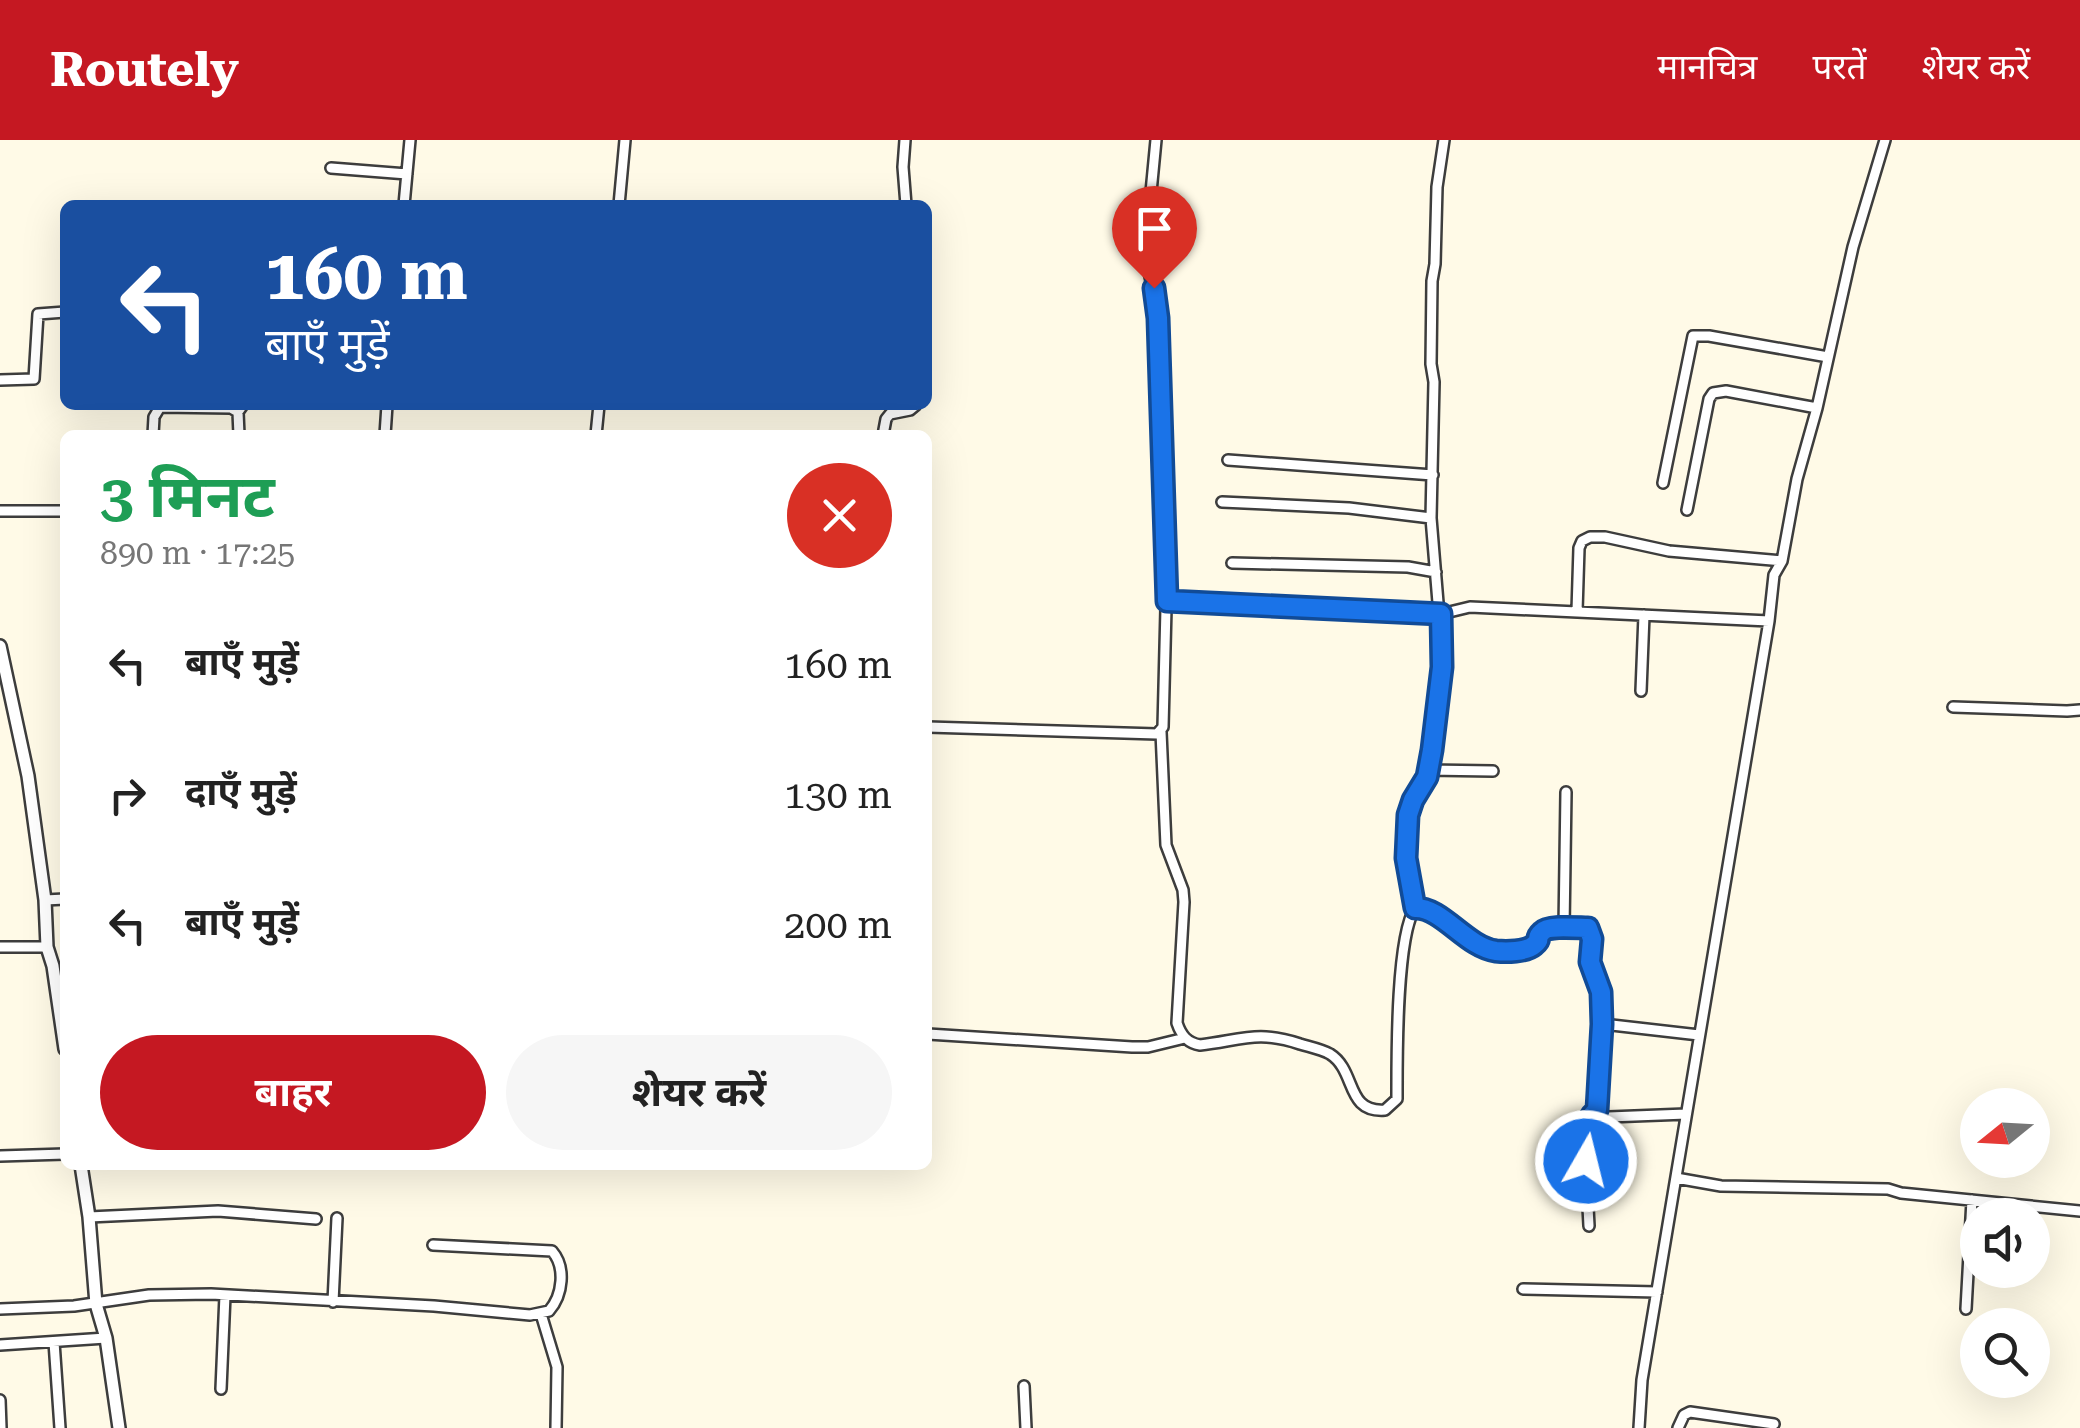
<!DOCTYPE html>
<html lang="hi">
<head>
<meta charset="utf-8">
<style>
	:root { --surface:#fff; --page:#f6f6f6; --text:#222; --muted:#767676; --accent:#c51822 }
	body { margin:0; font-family:"Roboto Serif","Noto Sans Devanagari",serif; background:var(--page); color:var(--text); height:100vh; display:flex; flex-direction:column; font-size:38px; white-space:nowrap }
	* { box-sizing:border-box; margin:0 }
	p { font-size:32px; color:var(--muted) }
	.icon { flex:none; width:55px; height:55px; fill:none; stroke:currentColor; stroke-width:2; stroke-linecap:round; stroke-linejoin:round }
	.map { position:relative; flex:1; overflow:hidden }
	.panel { position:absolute; left:60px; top:290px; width:872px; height:740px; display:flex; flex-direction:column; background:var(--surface); border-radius:15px; box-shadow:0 10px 40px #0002 }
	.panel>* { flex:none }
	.top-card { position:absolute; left:60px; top:60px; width:872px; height:210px; border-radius:15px; box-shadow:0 10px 40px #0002; background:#1a4fa0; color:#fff; overflow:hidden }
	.needle { width:65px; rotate:252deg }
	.fabs { position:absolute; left:1960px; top:948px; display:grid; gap:20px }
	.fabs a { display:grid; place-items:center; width:90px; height:90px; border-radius:50%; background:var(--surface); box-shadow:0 10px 40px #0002; font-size:50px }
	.pin { position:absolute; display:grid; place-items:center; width:85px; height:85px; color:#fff; margin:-102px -42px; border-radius:50% 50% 50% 0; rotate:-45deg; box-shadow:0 0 10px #0007 }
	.pin .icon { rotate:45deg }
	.me { position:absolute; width:110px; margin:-55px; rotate:8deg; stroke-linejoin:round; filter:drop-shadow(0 0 8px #0008) }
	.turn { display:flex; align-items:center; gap:35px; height:210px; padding:0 40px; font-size:45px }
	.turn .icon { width:130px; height:130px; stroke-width:2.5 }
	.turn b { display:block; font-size:70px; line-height:85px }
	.round { display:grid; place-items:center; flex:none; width:105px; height:105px; border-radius:52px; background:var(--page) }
	.head { display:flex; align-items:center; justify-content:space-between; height:170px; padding:0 40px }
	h1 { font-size:60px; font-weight:700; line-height:75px; color:#1e9e55 }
	.primary-button { display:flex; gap:20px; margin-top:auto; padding:20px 40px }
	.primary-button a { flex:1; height:115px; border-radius:60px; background:var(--accent); color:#fff; font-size:40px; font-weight:700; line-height:115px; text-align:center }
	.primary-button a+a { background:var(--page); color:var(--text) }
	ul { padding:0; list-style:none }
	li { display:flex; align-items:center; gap:30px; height:130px; padding:0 40px }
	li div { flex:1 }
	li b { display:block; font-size:38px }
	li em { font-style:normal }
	header { display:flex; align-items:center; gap:60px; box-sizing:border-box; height:140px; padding:0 50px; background:var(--accent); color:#fff }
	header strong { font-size:48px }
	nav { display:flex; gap:55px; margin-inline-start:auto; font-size:35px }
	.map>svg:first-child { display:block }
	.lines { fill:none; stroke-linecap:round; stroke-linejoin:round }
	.minor-casing { stroke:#3d3d3d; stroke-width:14 }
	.tertiary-casing { stroke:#3d3d3d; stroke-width:16 }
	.minor { stroke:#fff; stroke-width:9 }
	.tertiary { stroke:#fff; stroke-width:11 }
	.route-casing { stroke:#114b97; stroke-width:25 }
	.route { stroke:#1a73e8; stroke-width:18 }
</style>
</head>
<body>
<header>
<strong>Routely</strong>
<nav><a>मानचित्र</a><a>परतें</a><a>शेयर करें</a></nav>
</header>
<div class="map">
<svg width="2080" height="1288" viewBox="0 0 2080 1288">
	<rect width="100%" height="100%" fill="#fffae7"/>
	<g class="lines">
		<!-- minor casing -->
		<g class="minor-casing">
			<path id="minor" d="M 905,0 L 903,27 L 906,65
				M 1156,0 L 1145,115 L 1157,167 L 1167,461
				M 1444,0 L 1437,47 L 1435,124 L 1432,141 L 1431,224 L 1434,242 L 1431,378 L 1442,511 L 1439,556 L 1428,630 L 1493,631
				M 331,28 L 407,34
				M 404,65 L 410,0
				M 619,65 L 625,0
				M 0,240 L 34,239 L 38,174 L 65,172
				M 238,272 L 239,295
				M 153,295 L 154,277 L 160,267 L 231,268 L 238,272 L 243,265
				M 385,295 L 387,265
				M 596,295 L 599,265
				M 883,295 L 886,279 L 890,274 L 910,270 L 916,265
				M 1228,320 L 1433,335
				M 1663,343 L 1693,196 L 1709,196 L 1828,217
				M 1222,362 L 1349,368 L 1431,378
				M 1687,370 L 1709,259 L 1713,253 L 1726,251 L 1817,268
				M 0,371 L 65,371
				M 1232,423 L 1408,427 L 1436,432
				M 1577,471 L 1579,408 L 1582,401 L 1590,397 L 1605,397 L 1669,411 L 1782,421
				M 1641,551 L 1644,475
				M 1953,567 L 2067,571 L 2080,570
				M 928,587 L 1157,594 L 1163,587 L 1166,468 L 1167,461 L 1169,460 L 1411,474 L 1441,474 L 1470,467 L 1769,481
				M 1161,592 L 1166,705 L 1183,750 L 1184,762 L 1177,883 C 1181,895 1187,903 1200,905 C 1242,900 1258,890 1300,904 C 1310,907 1321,909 1330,914 C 1357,931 1345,973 1385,970 L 1397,959 C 1397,918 1396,798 1415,768 C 1450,767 1466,818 1517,810 C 1530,807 1536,806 1541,792 L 1547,788 L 1588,788 L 1592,799 L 1590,822 L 1601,851 L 1603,884 L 1597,970 L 1601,976 L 1609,977 L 1686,974
				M 45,760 L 65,759
				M 1415,768 L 1406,718 L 1408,675 L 1428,630
				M 1564,788 L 1566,652
				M 0,807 L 47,807
				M 1603,884 L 1699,895
				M 928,894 L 1132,907 L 1148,907 L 1185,898
				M 0,1016 L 65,1014
				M 1676,1038 L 1721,1046 L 1888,1049 L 1901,1053 L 2080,1071
				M 89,1077 L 218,1071 L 316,1079
				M 1589,1086 L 1584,989 L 1588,978 L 1597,970
				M 1523,1149 L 1657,1152
				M 333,1162 L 337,1078
				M 0,1169 L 74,1166 L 149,1155 L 211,1154 L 434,1166 L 530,1175 L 549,1171 C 563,1155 566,1127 552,1111 L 433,1105
				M 1966,1169 L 1972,1060
				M 541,1174 L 557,1227 L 556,1288
				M 54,1202 L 60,1288
				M 0,1205 L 106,1198
				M 1024,1246 L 1026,1288
				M 221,1249 L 225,1155
				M 0,1260 L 1,1288
				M 1639,1288 L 1642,1240 L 1769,481 L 1774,435 L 1782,421 L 1797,339 L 1817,268 L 1853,107 L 1885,0
				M 1678,1288 L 1684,1275 L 1690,1272 L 1774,1284"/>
		</g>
		<!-- tertiary casing -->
		<g class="tertiary-casing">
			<path id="tertiary" d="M 0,506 L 28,636 L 45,760 L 47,807 L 53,826 L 65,909
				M 81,1025 L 89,1077 L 96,1164 L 106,1198 L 119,1288"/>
		</g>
		<!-- minor -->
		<use href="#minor" class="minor"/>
		<!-- tertiary -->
		<use href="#tertiary" class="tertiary"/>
	</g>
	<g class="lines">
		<!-- route casing -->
		<g class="route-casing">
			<path id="route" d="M 1154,148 L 1158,178 L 1167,461 L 1441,474 L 1442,527 L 1432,610 L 1427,637 L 1413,660 L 1408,675 L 1406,718 L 1415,768 C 1442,767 1466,807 1496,811 C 1506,812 1526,812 1534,805 C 1544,797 1533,800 1542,792 C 1548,785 1579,788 1588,788 L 1592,799 L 1590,822 L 1601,852 L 1602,884 L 1597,970 C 1580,985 1585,1001 1586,1021"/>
		</g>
		<!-- route -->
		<use href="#route" class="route"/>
	</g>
</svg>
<div class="fabs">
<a><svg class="needle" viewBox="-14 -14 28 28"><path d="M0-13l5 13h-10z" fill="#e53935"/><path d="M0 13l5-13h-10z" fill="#767676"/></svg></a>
<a><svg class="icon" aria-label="sound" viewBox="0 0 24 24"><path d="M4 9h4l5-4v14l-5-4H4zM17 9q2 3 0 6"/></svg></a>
<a><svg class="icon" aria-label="search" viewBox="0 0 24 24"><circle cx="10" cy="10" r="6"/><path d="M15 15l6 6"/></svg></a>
</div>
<div class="pin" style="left:1154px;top:148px;background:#d93025"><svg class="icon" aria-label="arrive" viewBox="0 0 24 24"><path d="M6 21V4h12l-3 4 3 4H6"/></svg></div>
<svg class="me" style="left:1586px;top:1021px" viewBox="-20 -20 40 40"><circle r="17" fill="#1a73e8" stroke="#fff" stroke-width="3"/><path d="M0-11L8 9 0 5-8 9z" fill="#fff"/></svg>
<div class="top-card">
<div class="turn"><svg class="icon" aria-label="left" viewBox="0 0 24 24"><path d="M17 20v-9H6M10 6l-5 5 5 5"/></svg><div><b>160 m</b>बाएँ मुड़ें</div></div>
</div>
<section class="panel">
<div class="head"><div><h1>3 मिनट</h1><p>890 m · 17:25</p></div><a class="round" style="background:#d93025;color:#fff"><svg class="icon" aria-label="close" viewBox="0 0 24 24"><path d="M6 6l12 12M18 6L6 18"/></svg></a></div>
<ul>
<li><svg class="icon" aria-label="left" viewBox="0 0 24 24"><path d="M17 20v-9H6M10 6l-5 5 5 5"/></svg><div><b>बाएँ मुड़ें</b></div><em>160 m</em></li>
<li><svg class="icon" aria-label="right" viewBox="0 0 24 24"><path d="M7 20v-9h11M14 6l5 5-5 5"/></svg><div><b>दाएँ मुड़ें</b></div><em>130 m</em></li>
<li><svg class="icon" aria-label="left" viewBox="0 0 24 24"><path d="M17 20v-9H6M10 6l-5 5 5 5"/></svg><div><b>बाएँ मुड़ें</b></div><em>200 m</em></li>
</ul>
<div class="primary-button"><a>बाहर</a><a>शेयर करें</a></div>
</section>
</div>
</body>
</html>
